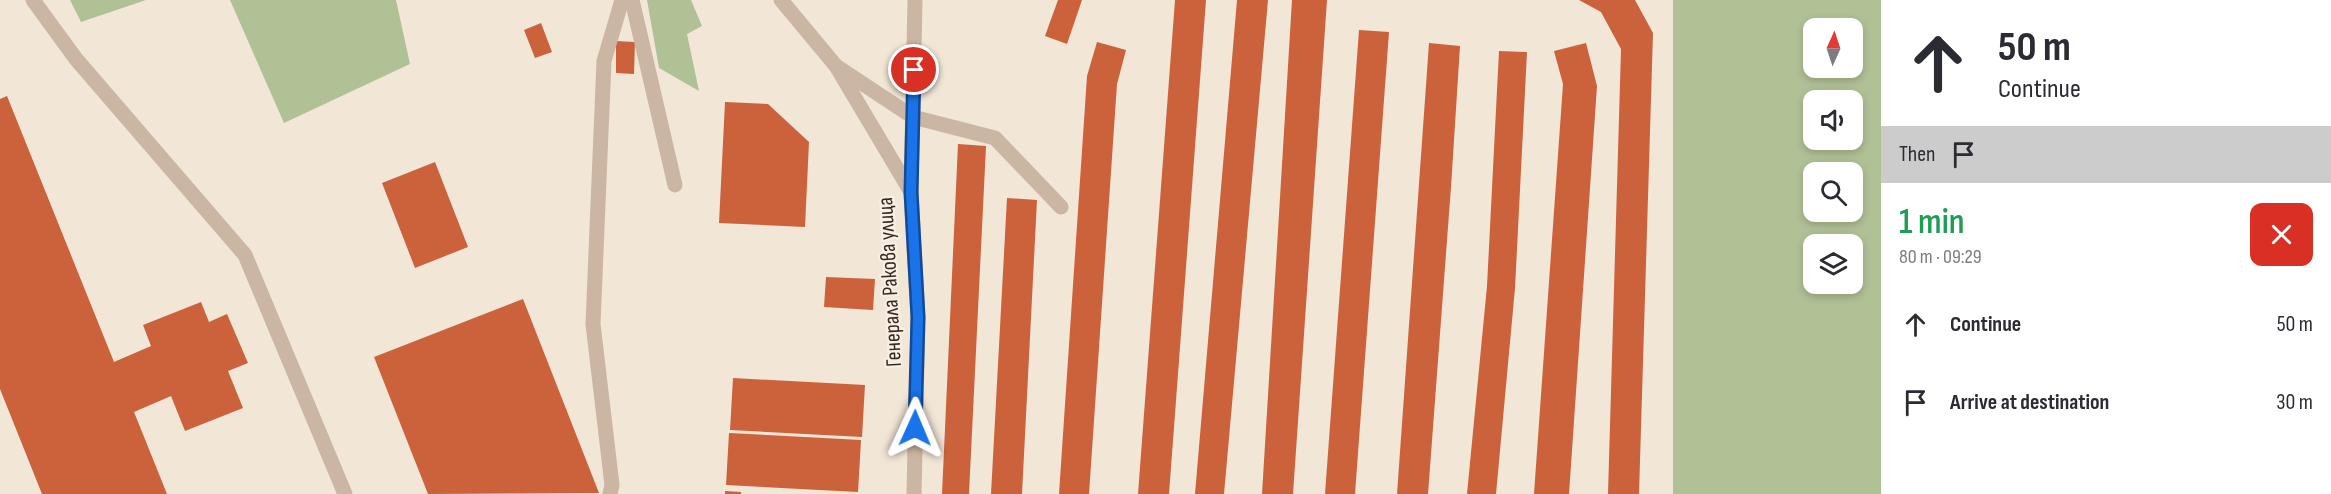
<!DOCTYPE html>
<html lang="en">
<head>
<meta charset="utf-8">
<style>
	:root { --surface:#fff; --page:#f2f2f3; --text:#2b2b33; --muted:#7c7c81 }
	body { margin:0; font-family:"Sofia Sans Condensed",sans-serif; background:var(--page); color:var(--text); height:100vh; display:flex; flex-direction:column; font-size:22px; white-space:nowrap }
	* { box-sizing:border-box; margin:0 }
	p { font-size:20px; color:var(--muted) }
	.icon { flex:none; width:33px; height:33px; fill:none; stroke:currentColor; stroke-width:2; stroke-linecap:round; stroke-linejoin:round }
	.map { position:relative; flex:1; overflow:hidden }
	.drawer { display:flex; flex-direction:column; background:var(--surface); width:450px }
	.drawer>* { flex:none }
	.hud { background:#fff; color:var(--text); overflow:hidden }
	.needle { width:39px; rotate:3deg }
	.controls { position:absolute; left:1803px; top:18px; display:grid; gap:12px }
	.controls a { display:grid; place-items:center; width:60px; height:60px; border-radius:12px; background:var(--surface); box-shadow:0 3px 9px #0003; font-size:30px }
	.pin { position:absolute; display:grid; place-items:center; width:51px; height:51px; color:#fff; margin:-26px; border:3px solid #fff; border-radius:50%; box-shadow:0 2px 6px #0007 }
	.me { position:absolute; width:66px; margin:-33px; rotate:1deg; stroke-linejoin:round; filter:drop-shadow(0 0 4px #0008) }
	.turn { display:flex; align-items:center; gap:21px; height:126px; padding:0 18px; font-size:27px }
	.turn .icon { width:78px; height:78px; stroke-width:2.5 }
	.turn b { display:block; font-size:42px; line-height:51px }
	.then { display:flex; align-items:center; height:57px; padding:0 18px; background:#0003; gap:12px; font-size:22px }
	.round { display:grid; place-items:center; flex:none; width:63px; height:63px; border-radius:12px; background:var(--page) }
	.overview { display:flex; align-items:center; justify-content:space-between; height:102px; padding:0 18px }
	h1 { font-size:36px; font-weight:600; line-height:45px; color:#1e9e55 }
	ul { padding:0; list-style:none }
	li { display:flex; align-items:center; gap:18px; height:78px; padding:0 18px }
	li div { flex:1 }
	li b { display:block; font-size:22px }
	li em { font-style:normal }
	main { display:flex; flex:1; min-height:0 }
	.map>svg:first-child { display:block }
	.green { fill:#b1c196; fill-rule:evenodd }
	.building { fill:#cb623c }
	.lines { fill:none; stroke-linecap:round; stroke-linejoin:round }
	.lane { stroke:#cab6a2; stroke-width:15 }
	.street { stroke:#cab6a2; stroke-width:15 }
	.route-casing { stroke:#114b97; stroke-width:15 }
	.route { stroke:#1a73e8; stroke-width:10 }
	.labels { text-anchor:middle; dominant-baseline:central; stroke-width:4.5; stroke-linejoin:round; paint-order:stroke }
	.street-label { font-size:22px; fill:#342a25; stroke:#f9f0e3 }
</style>
</head>
<body>
<main>
<div class="map">
<svg width="1881" height="494" viewBox="0 0 1881 494">
	<rect width="100%" height="100%" fill="#f2e6d7"/>
	<!-- green -->
	<path class="green" d="M 70,0 L 146,0 L 81,22 Z
		M 230,0 L 396,0 L 410,64 L 284,123 Z
		M 647,0 L 691,0 L 702,26 L 687,34 L 699,91 L 659,68 Z
		M 1673,0 L 1881,0 L 1881,494 L 1673,494 ZM 1852,28 L 1852,68 L 1814,68 L 1814,28 ZM 1852,100 L 1852,140 L 1814,140 L 1814,100 ZM 1814,172 L 1852,172 L 1852,212 L 1814,212 ZM 1814,244 L 1852,244 L 1852,284 L 1814,284 Z"/>
	<!-- building -->
	<path class="building" d="M 1058,0 L 1082,0 L 1067,44 L 1045,36 Z
		M 1175,0 L 1206,0 L 1169,494 L 1138,494 Z
		M 1237,0 L 1268,0 L 1224,494 L 1195,494 Z
		M 1292,0 L 1327,0 L 1293,494 L 1262,494 Z
		M 1579,0 L 1635,0 L 1653,33 L 1639,494 L 1608,494 L 1621,49 L 1601,12 Z
		M 541,23 L 552,52 L 535,58 L 524,30 Z
		M 1359,30 L 1389,32 L 1355,494 L 1325,494 Z
		M 616,41 L 635,42 L 634,74 L 616,73 Z
		M 1097,42 L 1126,50 L 1117,84 L 1089,494 L 1059,494 L 1087,76 Z
		M 1429,43 L 1460,46 L 1451,187 L 1428,494 L 1397,494 Z
		M 1586,43 L 1597,86 L 1569,494 L 1534,494 L 1563,84 L 1554,51 Z
		M 1499,51 L 1527,52 L 1515,288 L 1496,494 L 1467,494 L 1487,286 Z
		M 7,96 L 114,362 L 151,346 L 143,325 L 201,302 L 209,322 L 227,314 L 248,363 L 228,371 L 243,408 L 185,431 L 171,396 L 134,412 L 167,494 L 42,494 L 0,389 L 0,99 Z
		M 725,102 L 768,104 L 809,142 L 805,227 L 719,223 Z
		M 958,144 L 986,146 L 969,494 L 942,494 Z
		M 435,162 L 468,247 L 415,268 L 382,183 Z
		M 1007,198 L 1037,200 L 1022,494 L 991,494 Z
		M 826,277 L 875,279 L 873,310 L 824,307 Z
		M 523,299 L 599,493 L 428,494 L 374,357 Z
		M 733,378 L 865,385 L 862,437 L 730,430 Z
		M 729,433 L 861,440 L 858,492 L 726,485 Z
		M 725,491 L 741,492 L 741,494 L 725,494 Z"/>
	<g class="lines">
		<!-- lane -->
		<path class="lane" d="M 33,0 L 76,59 L 245,255 L 345,494
			M 632,0 L 675,185
			M 836,66 L 913,117 L 995,138 L 1061,207
			M 911,192 L 915,0
			M 610,494 L 612,485 L 593,324 L 604,61 L 622,0"/>
		<!-- street -->
		<path class="street" d="M 781,0 L 836,66 L 911,192 L 918,317 L 914,494"/>
	</g>
	<g class="lines">
		<!-- route casing -->
		<g class="route-casing">
			<path id="route" d="M 914,70 L 911,192 L 918,317 L 915,428"/>
		</g>
		<!-- route -->
		<use href="#route" class="route"/>
	</g>
	<g class="labels">
		<!-- street labels -->
		<g class="street-label">
			<text transform="translate(890 282) rotate(-93)">Генерала Ракова улица</text>
		</g>
	</g>
</svg>
<div class="controls">
<a><svg class="needle" viewBox="-14 -14 28 28"><path d="M0-13l5 13h-10z" fill="#e53935"/><path d="M0 13l5-13h-10z" fill="#7c7c81"/></svg></a>
<a><svg class="icon" aria-label="sound" viewBox="0 0 24 24"><path d="M4 9h4l5-4v14l-5-4H4zM17 9q2 3 0 6"/></svg></a>
<a><svg class="icon" aria-label="search" viewBox="0 0 24 24"><circle cx="10" cy="10" r="6"/><path d="M15 15l6 6"/></svg></a>
<a><svg class="icon" aria-label="layers" viewBox="0 0 24 24"><path d="M12 4l9 5-9 5-9-5zM3 14l9 5 9-5"/></svg></a>
</div>
<div class="pin" style="left:914px;top:70px;background:#d93025"><svg class="icon" aria-label="arrive" viewBox="0 0 24 24"><path d="M6 21V4h12l-3 4 3 4H6"/></svg></div>
<svg class="me" style="left:915px;top:428px" viewBox="-20 -20 40 40"><path d="M0-17L14 15 0 8-14 15z" fill="#1a73e8" stroke="#fff" stroke-width="4"/></svg>
</div>
<section class="drawer">
<div class="hud">
<div class="turn"><svg class="icon" aria-label="ahead" viewBox="0 0 24 24"><path d="M12 20V5M6 11l6-6 6 6"/></svg><div><b>50 m</b>Continue</div></div>
<div class="then">Then<svg class="icon" aria-label="arrive" viewBox="0 0 24 24"><path d="M6 21V4h12l-3 4 3 4H6"/></svg></div>
</div>
<div class="overview"><div><h1>1 min</h1><p>80 m · 09:29</p></div><a class="round" style="background:#d93025;color:#fff"><svg class="icon" aria-label="close" viewBox="0 0 24 24"><path d="M6 6l12 12M18 6L6 18"/></svg></a></div>
<ul>
<li><svg class="icon" aria-label="ahead" viewBox="0 0 24 24"><path d="M12 20V5M6 11l6-6 6 6"/></svg><div><b>Continue</b></div><em>50 m</em></li>
<li><svg class="icon" aria-label="arrive" viewBox="0 0 24 24"><path d="M6 21V4h12l-3 4 3 4H6"/></svg><div><b>Arrive at destination</b></div><em>30 m</em></li>
</ul>
</section>
</main>
</body>
</html>
